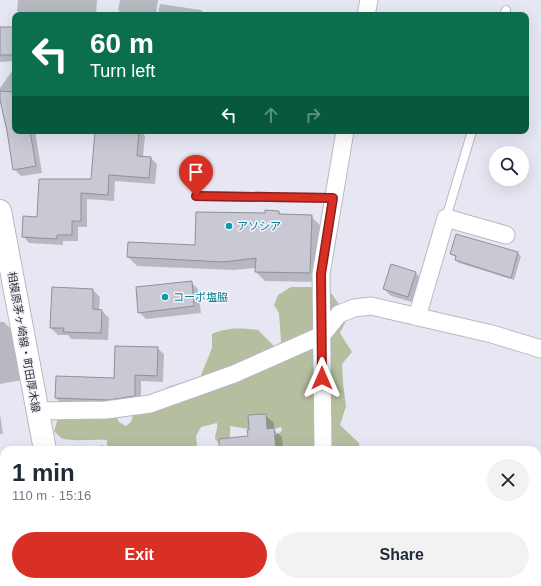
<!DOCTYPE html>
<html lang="en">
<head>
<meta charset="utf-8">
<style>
	:root { --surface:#fff; --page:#f2f2f3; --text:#1f2937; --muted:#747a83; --accent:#d93025 }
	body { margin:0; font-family:Helvetica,"Noto Sans JP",sans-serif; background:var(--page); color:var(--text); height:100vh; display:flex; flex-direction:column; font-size:15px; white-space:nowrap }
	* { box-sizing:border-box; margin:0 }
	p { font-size:13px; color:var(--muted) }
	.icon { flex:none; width:22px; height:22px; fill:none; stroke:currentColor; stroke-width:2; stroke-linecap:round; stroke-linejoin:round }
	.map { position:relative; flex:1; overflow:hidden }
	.details { position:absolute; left:0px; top:446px; width:541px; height:140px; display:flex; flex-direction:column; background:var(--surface); border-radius:12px 12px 0 0; box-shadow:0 4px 16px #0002 }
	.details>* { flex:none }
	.top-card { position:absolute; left:12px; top:12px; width:517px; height:122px; border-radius:8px; box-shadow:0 4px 16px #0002; background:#0b6e4f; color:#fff; overflow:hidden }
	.buttons { position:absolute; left:489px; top:146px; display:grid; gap:8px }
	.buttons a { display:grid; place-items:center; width:40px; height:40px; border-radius:50%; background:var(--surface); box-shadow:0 4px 16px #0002; font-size:20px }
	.pin { position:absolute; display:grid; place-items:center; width:34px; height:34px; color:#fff; margin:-41px -17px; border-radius:50% 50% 50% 0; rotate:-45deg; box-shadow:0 0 4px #0007 }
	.pin .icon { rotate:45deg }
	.me { position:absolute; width:44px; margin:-22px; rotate:0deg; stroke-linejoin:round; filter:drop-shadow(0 0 3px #0008) }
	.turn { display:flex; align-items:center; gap:14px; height:84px; padding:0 12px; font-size:18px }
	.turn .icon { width:52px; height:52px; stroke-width:2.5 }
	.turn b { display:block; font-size:28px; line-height:34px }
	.lanes { display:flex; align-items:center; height:38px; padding:0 12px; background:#0003; justify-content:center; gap:20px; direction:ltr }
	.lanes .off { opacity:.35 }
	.round { display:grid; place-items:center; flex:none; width:42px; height:42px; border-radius:21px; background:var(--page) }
	.summary { display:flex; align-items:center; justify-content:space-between; height:68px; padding:0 12px }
	h1 { font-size:24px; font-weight:600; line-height:30px }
	.action { display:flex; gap:8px; margin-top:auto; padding:8px 12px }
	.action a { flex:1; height:46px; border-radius:24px; background:var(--accent); color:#fff; font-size:16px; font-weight:600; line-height:46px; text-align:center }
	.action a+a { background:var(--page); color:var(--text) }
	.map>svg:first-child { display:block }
	.forest { fill:#b5be9f }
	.water { fill:#7b8ea7 }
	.shadow { fill:#0003 }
	.building { fill:#c9c9d4; stroke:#90909b }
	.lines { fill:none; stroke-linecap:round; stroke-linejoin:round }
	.service-casing { stroke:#b8b9c4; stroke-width:10 }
	.minor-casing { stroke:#b8b9c4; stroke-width:19 }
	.tertiary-casing { stroke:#b8b9c4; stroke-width:23 }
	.primary-casing { stroke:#b8b9c4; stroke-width:24 }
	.service { stroke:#fff; stroke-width:8 }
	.minor { stroke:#fff; stroke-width:17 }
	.tertiary { stroke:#fff; stroke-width:21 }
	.primary { stroke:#fff; stroke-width:22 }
	.route-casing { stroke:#8d1f18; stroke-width:10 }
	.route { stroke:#d93025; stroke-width:7 }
	.culture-dot { fill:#0f9aa8; stroke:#f4f4fd; stroke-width:1.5 }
	.labels { text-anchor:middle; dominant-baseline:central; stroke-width:3; stroke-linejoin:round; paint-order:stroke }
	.culture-label { font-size:11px; fill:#0d838f; stroke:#f4f4fd; text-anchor:start }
	.street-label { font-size:11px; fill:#333337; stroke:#f4f4fd }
</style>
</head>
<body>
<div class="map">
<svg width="541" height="586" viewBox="0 0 541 586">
	<rect width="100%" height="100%" fill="#e6e7f2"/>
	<!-- forest -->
	<path class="forest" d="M 291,287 L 315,287 L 332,294 L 342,309 L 345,323 L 340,333 L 352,352 L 342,364 L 343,383 L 346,406 L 340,425 L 359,443 L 360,450 L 269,450 L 266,441 L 282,431 L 281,427 L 271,430 L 251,433 L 248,429 L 230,426 C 231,436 230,441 220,444 L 215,439 C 215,433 218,429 217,423 L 201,427 L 196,436 L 197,445 L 191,450 L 96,450 L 101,445 L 107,447 L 107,440 C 97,439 69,442 61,438 C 59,436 56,433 54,431 L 58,418 L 108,417 L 117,418 L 119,422 L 126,426 L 131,422 L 133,415 L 145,401 L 170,386 L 199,380 L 212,348 L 212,334 C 228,327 240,328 258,330 L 275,347 L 281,342 L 279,313 L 274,305 L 278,295 Z
		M 316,582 L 351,582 L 351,586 L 316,586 Z"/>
	<!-- water -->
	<path class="water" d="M 541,476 L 541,586 L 509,586 L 510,582 L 537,582 L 537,490 Z"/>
	<!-- shadow -->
	<path class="shadow" d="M 18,0 L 97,0 L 96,15 L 21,15 L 17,11 Z
		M 120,0 L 158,0 L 156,14 L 158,14 L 160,4 L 201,10 L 206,15 L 123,15 L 118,10 Z
		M 0,28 L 15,28 L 15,61 L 0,62 Z
		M 15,67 L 15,131 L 35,131 L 42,173 L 21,176 L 14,169 L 6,122 L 0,95 L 0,88 Z
		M 96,131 L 141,131 L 145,136 L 143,157 L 151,158 L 157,164 L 155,184 L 115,181 L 114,201 L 87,199 L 87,227 L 78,227 L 78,241 L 63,241 L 63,245 L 29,243 L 23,236 L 38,218 L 92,180 Z
		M 266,211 L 279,212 L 282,215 L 311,216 L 320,225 L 319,282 L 265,281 L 256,272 L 256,268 L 233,270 L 137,266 L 128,257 L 196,246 L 266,214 Z
		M 457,235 L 518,253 L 521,256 L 514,280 L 459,263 L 456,260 L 457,258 L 451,254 Z
		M 415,272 L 422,280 L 415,303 L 391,296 L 384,289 Z
		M 191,282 L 198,289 L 201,313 L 146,319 L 139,312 Z
		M 93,290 L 100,297 L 99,310 L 102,311 L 109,318 L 108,340 L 71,339 L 68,335 L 58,335 L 51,328 Z
		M 0,322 L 4,322 L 11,329 L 22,380 L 0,384 Z
		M 157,348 L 164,354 L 163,382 L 141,381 L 141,402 L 62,404 L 56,398 L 115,379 Z
		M 0,414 L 3,434 L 0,434 Z
		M 265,415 L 274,423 L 274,430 L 282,437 L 283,450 L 229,450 L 249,437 Z
		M 0,503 L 4,513 L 4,522 L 0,523 Z
		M 4,567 L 4,582 L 41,583 L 27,586 L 0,586 L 0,568 Z
		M 100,582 L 111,582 L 115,586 L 92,586 Z
		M 145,582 L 179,582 L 179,586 L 145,586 Z
		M 271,582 L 298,582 L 300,584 L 310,584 L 312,586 L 271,586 Z"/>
	<!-- building -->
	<path class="building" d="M 0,27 L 15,27 L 15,55 L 0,55 Z
		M 0,91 L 15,92 L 15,131 L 30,131 L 36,166 L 13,170 L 7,131 L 0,100 Z
		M 95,131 L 139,131 L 137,156 L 151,157 L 149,178 L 109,175 L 108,195 L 81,193 L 81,221 L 72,221 L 72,235 L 57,235 L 57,239 L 22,237 L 23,216 L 37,217 L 39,179 L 91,179 Z
		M 265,210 L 279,211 L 279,214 L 312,215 L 310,273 L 255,272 L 256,258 L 224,262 L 127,257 L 128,242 L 195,245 L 196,212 L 265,213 Z
		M 456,234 L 518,252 L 511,278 L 455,260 L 456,256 L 450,254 Z
		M 391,264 L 416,272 L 408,297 L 383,289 Z
		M 192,281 L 194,306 L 138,313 L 136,287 Z
		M 52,287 L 93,289 L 93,309 L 102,310 L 101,333 L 63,332 L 64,328 L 50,328 Z
		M 115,346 L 158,347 L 157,376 L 135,375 L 135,396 L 108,400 L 55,398 L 56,376 L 114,378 Z
		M 266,414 L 267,429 L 274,428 L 276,450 L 219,450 L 219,439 L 248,436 L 247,430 L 249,430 L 248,415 Z"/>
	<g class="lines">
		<!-- service casing -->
		<g class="service-casing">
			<path id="service" d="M 504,15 L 506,10
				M 196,196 L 333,198
				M 446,218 L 472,131"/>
		</g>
		<!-- minor casing -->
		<g class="minor-casing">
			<path id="minor" d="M 366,15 L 369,0
				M 417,317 L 446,218 L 506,235
				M 37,411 L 106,410 L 150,404 L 234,374 L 322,335 L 339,314 L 354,308 L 371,306 L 492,334 L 541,349
				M 323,450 L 321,274 L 345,131
				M 320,586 L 321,582"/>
		</g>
		<!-- tertiary casing -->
		<g class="tertiary-casing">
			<path id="tertiary" d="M 0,555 L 4,554"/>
		</g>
		<!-- primary casing -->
		<g class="primary-casing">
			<path id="primary" d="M 0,211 L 45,450
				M 71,582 L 72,586"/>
		</g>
		<!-- service -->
		<use href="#service" class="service"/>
		<!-- minor -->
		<use href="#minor" class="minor"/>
		<!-- tertiary -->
		<use href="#tertiary" class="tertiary"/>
		<!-- primary -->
		<use href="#primary" class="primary"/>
	</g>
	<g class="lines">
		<!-- route casing -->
		<g class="route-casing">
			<path id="route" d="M 196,196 L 333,198 L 321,274 L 322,378"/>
		</g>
		<!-- route -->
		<use href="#route" class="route"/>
	</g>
	<!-- markers -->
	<g class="culture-dot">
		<circle cx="229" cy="226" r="4"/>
		<circle cx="165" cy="297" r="4"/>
	</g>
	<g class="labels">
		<!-- culture labels -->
		<g class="culture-label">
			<text x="237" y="226">アソシア</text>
			<text x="173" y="297">コーポ塩脇</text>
		</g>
		<!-- street labels -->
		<g class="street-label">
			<text transform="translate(24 342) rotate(80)">相模原茅ヶ崎線・町田厚木線</text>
		</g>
	</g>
</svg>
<div class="buttons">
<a><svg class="icon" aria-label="search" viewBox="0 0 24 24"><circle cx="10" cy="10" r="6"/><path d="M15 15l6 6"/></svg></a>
</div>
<div class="pin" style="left:196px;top:196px;background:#d93025"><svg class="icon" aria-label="arrive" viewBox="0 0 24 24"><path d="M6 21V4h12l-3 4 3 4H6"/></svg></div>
<svg class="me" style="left:322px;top:378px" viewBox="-20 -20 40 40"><path d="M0-17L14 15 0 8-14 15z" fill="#d93025" stroke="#fff" stroke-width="4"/></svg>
<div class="top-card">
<div class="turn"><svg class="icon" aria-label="left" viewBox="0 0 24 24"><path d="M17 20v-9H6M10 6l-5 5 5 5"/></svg><div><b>60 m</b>Turn left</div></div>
<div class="lanes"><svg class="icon" aria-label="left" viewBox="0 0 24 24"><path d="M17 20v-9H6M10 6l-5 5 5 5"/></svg><svg class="icon off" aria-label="ahead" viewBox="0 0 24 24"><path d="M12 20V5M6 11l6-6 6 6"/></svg><svg class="icon off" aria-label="right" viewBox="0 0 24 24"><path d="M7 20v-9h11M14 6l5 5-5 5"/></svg></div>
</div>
<section class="details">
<div class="summary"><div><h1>1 min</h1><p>110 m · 15:16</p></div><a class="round"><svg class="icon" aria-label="close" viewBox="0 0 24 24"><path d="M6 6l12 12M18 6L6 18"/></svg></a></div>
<div class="action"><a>Exit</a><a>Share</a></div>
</section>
</div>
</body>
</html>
